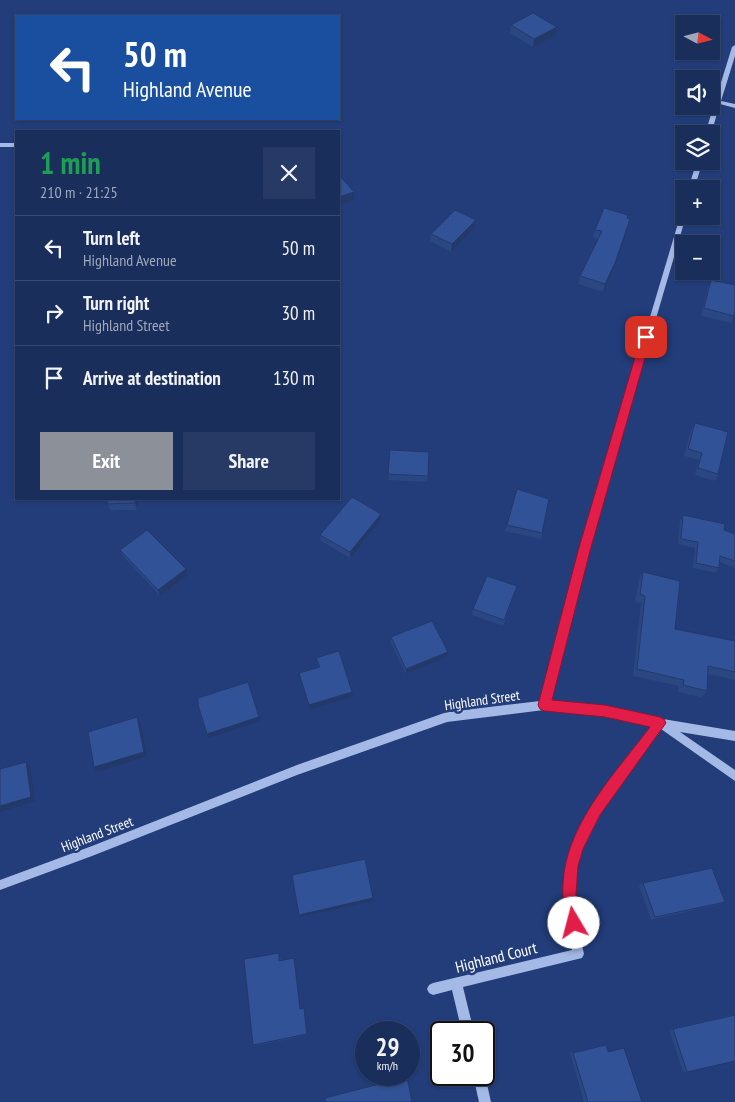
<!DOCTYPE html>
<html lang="en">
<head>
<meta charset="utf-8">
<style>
	:root { --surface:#1a2e5c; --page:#273a65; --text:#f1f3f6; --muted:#9fa8bb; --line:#384a72; --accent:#8c9099 }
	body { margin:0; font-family:"PT Sans Narrow",sans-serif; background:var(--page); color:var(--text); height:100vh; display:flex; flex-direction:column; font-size:19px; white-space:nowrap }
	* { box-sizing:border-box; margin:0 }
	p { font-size:16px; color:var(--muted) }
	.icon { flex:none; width:28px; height:28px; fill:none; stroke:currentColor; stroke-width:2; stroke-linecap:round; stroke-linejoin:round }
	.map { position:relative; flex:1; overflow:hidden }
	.panel { position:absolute; left:15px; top:130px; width:325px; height:370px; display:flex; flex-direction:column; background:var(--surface); border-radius:0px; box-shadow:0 1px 4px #0004,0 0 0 1px var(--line) }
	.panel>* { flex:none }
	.guide { position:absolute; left:15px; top:15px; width:325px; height:105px; border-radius:0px; box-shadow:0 1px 4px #0004,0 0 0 1px var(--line); background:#1a4fa0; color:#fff; overflow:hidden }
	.needle { width:32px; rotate:97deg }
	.tools { position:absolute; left:675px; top:15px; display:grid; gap:10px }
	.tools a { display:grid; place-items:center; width:45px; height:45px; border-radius:0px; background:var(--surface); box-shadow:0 1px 4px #0004,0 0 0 1px var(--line); font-size:25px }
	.speed { position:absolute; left:355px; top:1021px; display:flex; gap:10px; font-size:25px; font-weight:700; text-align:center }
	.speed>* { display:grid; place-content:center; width:65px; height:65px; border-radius:50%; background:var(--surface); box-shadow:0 1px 4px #0004,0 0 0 1px var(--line); line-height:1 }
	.speed small { font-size:12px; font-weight:400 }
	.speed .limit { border:2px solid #111; border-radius:8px; background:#fff; color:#111 }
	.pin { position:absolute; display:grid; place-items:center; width:42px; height:42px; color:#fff; margin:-21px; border-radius:10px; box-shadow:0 2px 8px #0006 }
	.me { position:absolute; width:55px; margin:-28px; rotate:352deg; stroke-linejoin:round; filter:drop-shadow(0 0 4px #0008) }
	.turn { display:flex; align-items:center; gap:18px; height:105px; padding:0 25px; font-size:22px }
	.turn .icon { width:65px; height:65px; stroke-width:2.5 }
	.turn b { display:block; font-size:35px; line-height:42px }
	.round { display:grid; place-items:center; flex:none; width:52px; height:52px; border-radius:0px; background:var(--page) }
	.overview { display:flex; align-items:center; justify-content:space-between; height:85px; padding:0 25px }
	h1 { font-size:30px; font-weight:600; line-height:38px; color:#1e9e55 }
	.cta { display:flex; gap:10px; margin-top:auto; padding:10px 25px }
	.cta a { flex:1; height:58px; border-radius:0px; background:var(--accent); color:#fff; font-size:20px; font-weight:600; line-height:58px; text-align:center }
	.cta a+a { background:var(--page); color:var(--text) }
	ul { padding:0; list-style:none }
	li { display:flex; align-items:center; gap:15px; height:65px; padding:0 25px; border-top:1px solid var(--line) }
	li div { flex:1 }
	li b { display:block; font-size:19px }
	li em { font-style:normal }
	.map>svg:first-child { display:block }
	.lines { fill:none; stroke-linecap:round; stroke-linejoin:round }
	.minor { fill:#a4b9e5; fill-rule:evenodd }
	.wall { fill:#2b4782 }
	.shaded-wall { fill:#23396a }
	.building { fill:#325297; stroke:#23396a }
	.route { fill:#e11d48; stroke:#92132f }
	.labels { text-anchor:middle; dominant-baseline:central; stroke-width:5; stroke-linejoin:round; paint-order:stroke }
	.street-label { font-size:14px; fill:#fff; stroke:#223d7a }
	.near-street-label { font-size:16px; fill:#fff; stroke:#223d7a }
</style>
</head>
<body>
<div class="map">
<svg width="735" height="1102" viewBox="0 0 735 1102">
	<rect width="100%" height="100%" fill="#223d7a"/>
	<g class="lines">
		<!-- minor -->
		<path class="minor" d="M 735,45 L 735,56 L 721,101 L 735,104 L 735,108 L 720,104 L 711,134 L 705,134 L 732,47 Z
			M 0,143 L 16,143 L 16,147 L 0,147 Z
			M 697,161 L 703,161 L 694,189 L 688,189 Z
			M 682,210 L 684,210 L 684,216 L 686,216 L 588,551 L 550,701 L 605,706 L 663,719 L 735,731 L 735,741 L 680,732 L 735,770 L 735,781 L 661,729 C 630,770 579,825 575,878 C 573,903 579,929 584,954 L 582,958 L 463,987 L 474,1032 L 462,1032 L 452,990 L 433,995 L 429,993 L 427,989 L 429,985 L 433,983 L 572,950 C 568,926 562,902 564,877 C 569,821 619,769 652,726 L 605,716 L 544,710 L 447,722 L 297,775 L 92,856 L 0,890 L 0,880 L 92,846 L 297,765 L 447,712 L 540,701 L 580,551 Z
			M 484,1072 L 485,1075 L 491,1102 L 479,1102 L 473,1075 L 484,1075 Z"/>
	</g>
	<!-- wall -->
	<path class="wall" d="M 511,25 L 556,35 L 533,47 L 510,33 Z
		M 627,218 L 628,227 L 613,271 L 603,292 L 578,284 L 580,276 L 598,239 L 593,237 L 595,230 Z
		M 476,220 L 475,228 L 451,252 L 430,241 L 431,234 Z
		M 711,280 L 734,316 L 731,323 L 701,316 L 708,287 Z
		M 695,423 L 718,474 L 715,481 L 695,475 L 699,460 L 684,456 L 691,430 Z
		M 390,450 L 428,476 L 427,482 L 388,480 Z
		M 106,499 L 139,499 L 137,510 L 110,510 Z
		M 381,514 L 381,520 L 350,558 L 321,541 L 320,535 Z
		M 683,515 L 735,534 L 735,568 L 720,562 L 719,568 L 716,573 L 693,568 L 695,548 L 678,544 L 680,521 Z
		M 507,525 L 542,533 L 541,539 L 505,531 Z
		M 120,550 L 186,569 L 188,575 L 160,596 L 123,556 Z
		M 643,572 L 675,629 L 735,641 L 735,680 L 708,674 L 707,691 L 701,697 L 678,692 L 679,686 L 633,676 L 641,603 L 635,602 L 639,580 Z
		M 517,586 L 503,626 L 472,615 L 473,609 Z
		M 391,637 L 447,657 L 406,674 L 391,643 Z
		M 316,658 L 353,697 L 310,710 L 299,673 L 318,667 Z
		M 643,883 L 725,902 L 720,904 L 651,920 L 639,886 Z
		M 280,955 L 281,961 L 295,960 L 301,1009 L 304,1008 L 305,1010 L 308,1035 L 255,1046 L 253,1045 Z
		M 735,1014 L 687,1072 L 683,1072 L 669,1030 Z
		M 606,1045 L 608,1052 L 642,1102 L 584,1102 L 570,1053 Z"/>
	<!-- shaded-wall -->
	<path class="shaded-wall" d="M 557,27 L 556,35 L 533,47 L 534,39 Z
		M 354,192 L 354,200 L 339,205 L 339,197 Z
		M 476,220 L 475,228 L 451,252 L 452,244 Z
		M 628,227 L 613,271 L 603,292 L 605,284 Z
		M 136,499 L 139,499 L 137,510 L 135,503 Z
		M 381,514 L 381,520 L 350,558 L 350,552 Z
		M 186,569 L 188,575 L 160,596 L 158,590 Z
		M 448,652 L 447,657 L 406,674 L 406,669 Z
		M 352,692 L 353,697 L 310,710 L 309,705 Z
		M 137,717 L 140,722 L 147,756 L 97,772 L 94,767 Z
		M 259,717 L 260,721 L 209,738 L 207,734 Z
		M 26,762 L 30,766 L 35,801 L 0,812 L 0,806 Z
		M 373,898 L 373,901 L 300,917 L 299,915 Z
		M 294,958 L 295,960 L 301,1010 L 300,1009 Z
		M 304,1008 L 305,1010 L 308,1035 L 307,1034 Z"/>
	<!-- building -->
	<path class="building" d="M 533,13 L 557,27 L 534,39 L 511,25 Z
		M 339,176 L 340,176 L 354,192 L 339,197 Z
		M 604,208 L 628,215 L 627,218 L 630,219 L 615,263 L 605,284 L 580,276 L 602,231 L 595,230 Z
		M 455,210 L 476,220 L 452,244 L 431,234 Z
		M 711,280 L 735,285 L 735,311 L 734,316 L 704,308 Z
		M 695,423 L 728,432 L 718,474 L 698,468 L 702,453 L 688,449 Z
		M 390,450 L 429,452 L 428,476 L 388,474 Z
		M 517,489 L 549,499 L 542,533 L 507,525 Z
		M 352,497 L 381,514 L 350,552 L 320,535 Z
		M 108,499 L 136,499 L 135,503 L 107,504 Z
		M 683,515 L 725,524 L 724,530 L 735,534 L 735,561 L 720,556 L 719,568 L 696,563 L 698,542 L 681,539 Z
		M 147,530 L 186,569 L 158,590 L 120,550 Z
		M 643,572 L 680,581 L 675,629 L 735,641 L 735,672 L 708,666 L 707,691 L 683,685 L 684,680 L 637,669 L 645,596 L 640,594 Z
		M 487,576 L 517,586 L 504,620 L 473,609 Z
		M 432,621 L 448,652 L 406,669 L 391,637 Z
		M 339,651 L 352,692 L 309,705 L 299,673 L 320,667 L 316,658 Z
		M 248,682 L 259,717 L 207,734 L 198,705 L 198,698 Z
		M 137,717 L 144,752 L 94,767 L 88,732 Z
		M 26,762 L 31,797 L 0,806 L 0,769 Z
		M 365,859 L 373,898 L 299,915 L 292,875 Z
		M 712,868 L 725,902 L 655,917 L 643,883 Z
		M 279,953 L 279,961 L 294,958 L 300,1009 L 304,1008 L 307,1034 L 253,1045 L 244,959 Z
		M 735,1015 L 735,1061 L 687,1072 L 673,1029 Z
		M 606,1045 L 608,1052 L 624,1048 L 642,1102 L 588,1102 L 573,1053 Z
		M 407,1077 L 412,1102 L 326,1102 L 325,1098 Z"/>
	<!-- route -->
	<path class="route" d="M 646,333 L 651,337 L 590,551 L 552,700 L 605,705 L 660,717 L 664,719 L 666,723 L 600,815 L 583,849 L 578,866 L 576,894 L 581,923 L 579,928 L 574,930 L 568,928 C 566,921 565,913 564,906 C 554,836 611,779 650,727 L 605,717 L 544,711 L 540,709 L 538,705 L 578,551 L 641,337 Z"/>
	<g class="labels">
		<!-- street labels -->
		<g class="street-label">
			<text transform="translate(482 700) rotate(-8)">Highland Street</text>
			<text transform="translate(97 834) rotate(-21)">Highland Street</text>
		</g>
		<!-- near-street labels -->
		<g class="near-street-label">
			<text transform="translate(496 957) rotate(-14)">Highland Court</text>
		</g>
	</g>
</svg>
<div class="tools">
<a><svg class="needle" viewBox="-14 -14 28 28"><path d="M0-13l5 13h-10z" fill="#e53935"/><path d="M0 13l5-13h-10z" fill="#9fa8bb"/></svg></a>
<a><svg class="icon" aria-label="sound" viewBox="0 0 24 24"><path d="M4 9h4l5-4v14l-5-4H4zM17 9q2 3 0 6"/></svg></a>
<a><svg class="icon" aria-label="layers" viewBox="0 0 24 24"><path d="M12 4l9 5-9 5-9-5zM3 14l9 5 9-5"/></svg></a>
<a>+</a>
<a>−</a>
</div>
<div class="speed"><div>29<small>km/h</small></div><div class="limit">30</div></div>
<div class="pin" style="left:646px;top:337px;background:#d93025"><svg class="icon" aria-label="arrive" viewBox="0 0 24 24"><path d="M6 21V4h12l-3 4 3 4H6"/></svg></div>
<svg class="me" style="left:574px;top:923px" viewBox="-20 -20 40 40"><circle r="19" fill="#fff"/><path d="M0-13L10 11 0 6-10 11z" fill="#e11d48"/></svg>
<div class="guide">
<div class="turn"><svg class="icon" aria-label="left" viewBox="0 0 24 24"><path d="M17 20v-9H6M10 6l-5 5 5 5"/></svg><div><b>50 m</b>Highland Avenue</div></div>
</div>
<section class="panel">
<div class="overview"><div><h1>1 min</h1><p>210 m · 21:25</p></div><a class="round"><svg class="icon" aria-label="close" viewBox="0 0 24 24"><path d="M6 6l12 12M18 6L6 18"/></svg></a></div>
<ul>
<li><svg class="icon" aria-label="left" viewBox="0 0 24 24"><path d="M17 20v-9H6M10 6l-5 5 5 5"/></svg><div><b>Turn left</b><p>Highland Avenue</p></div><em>50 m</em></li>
<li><svg class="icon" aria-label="right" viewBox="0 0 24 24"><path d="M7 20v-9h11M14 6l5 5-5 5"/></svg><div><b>Turn right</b><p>Highland Street</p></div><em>30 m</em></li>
<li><svg class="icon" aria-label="arrive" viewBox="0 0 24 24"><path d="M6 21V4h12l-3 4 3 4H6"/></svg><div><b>Arrive at destination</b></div><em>130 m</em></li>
</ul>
<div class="cta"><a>Exit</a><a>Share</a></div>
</section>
</div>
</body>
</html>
